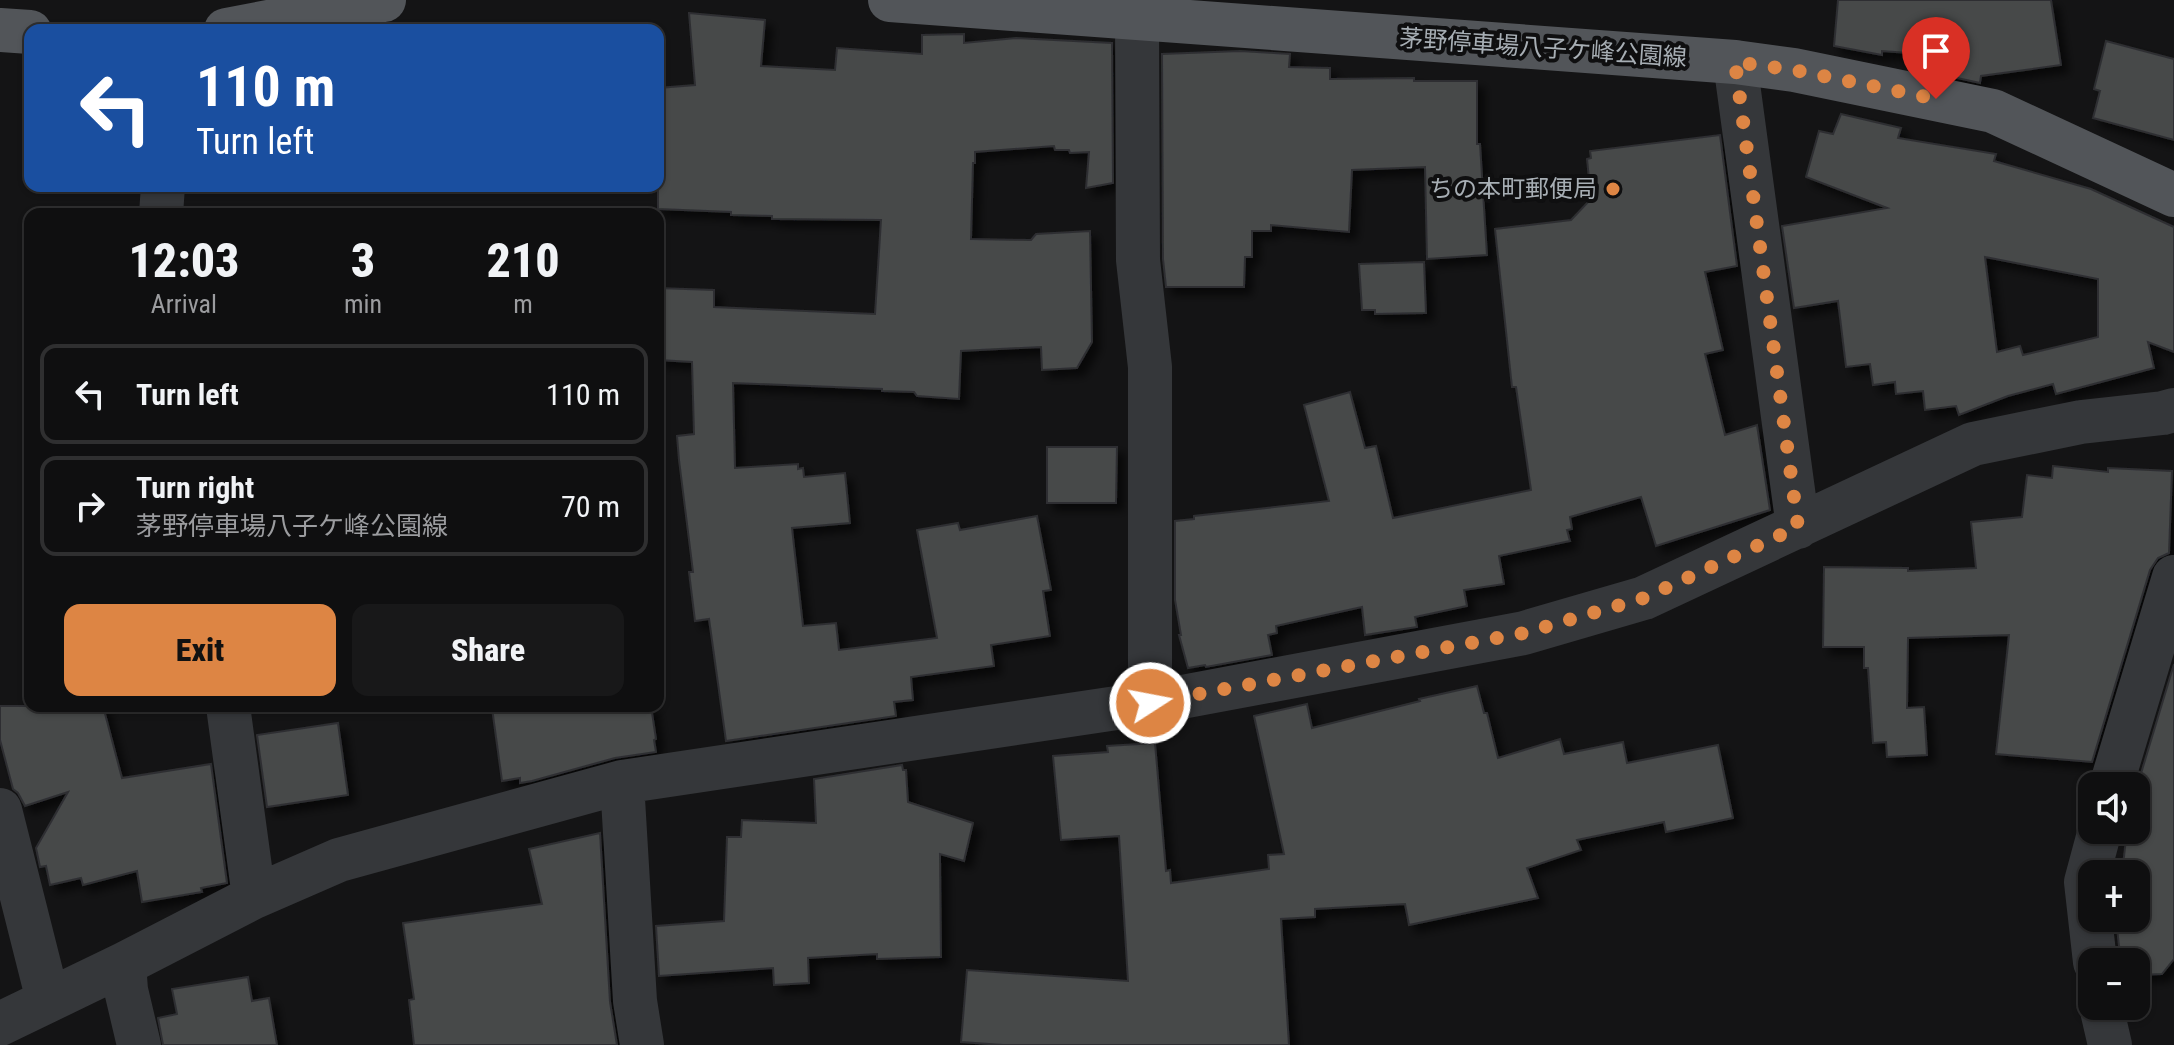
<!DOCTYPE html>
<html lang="en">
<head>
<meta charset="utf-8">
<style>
	:root { --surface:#0f0f10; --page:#181819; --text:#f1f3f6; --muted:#9b9c9f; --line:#2f2f30; --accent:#dd8544 }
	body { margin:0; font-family:"Roboto Condensed","Noto Sans JP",sans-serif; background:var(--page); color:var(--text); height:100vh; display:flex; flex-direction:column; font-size:30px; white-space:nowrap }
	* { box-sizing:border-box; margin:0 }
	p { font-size:26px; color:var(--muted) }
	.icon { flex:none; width:44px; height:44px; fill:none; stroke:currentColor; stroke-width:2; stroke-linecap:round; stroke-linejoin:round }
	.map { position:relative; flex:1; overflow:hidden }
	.drawer { position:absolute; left:24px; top:208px; width:640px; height:504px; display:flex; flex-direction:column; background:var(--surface); border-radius:16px; box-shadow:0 2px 6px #0004,0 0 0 2px var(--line) }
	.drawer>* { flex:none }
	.hud { position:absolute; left:24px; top:24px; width:640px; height:168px; border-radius:16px; box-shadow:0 2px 6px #0004,0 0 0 2px var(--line); background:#1a4fa0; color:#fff; overflow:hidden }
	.controls { position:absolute; left:2078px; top:772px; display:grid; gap:16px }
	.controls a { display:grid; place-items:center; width:72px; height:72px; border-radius:16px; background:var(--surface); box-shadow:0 2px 6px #0004,0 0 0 2px var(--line); font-size:40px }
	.pin { position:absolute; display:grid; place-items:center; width:68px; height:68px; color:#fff; margin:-82px -34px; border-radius:50% 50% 50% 0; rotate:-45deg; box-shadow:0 0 8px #0007 }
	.pin .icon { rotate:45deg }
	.me { position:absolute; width:88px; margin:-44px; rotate:79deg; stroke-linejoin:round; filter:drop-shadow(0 0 6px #0008) }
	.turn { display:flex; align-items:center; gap:28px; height:168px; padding:0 40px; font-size:36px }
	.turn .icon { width:104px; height:104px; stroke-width:2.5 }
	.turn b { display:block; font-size:56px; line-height:68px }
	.eta { display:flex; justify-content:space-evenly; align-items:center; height:136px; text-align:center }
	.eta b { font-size:48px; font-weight:800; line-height:56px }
	.cta { display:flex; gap:16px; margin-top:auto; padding:16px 40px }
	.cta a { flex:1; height:92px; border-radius:16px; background:var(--accent); color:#111; font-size:32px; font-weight:800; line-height:92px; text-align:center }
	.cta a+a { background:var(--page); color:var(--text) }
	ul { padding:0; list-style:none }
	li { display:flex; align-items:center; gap:24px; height:100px; margin:0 16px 12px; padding:0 24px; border:4px solid var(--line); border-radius:16px }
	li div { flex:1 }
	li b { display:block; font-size:30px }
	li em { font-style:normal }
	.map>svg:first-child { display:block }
	.building { fill:#46484a; stroke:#2e2f31; stroke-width:2; fill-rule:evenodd; filter:url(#shadow) }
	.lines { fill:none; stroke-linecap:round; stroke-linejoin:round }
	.minor { stroke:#35373a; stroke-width:44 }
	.major { stroke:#525559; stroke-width:44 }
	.route { stroke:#dd8544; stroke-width:14; stroke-dasharray:0 25.2 }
	.poi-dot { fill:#dd8544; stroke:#0f0f10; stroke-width:3 }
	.labels { text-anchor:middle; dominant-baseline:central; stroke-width:8; stroke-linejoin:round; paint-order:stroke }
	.street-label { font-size:24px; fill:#a7aeb4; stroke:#0f0f10 }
	.poi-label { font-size:24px; fill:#a7aeb4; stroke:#0f0f10; text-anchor:end }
</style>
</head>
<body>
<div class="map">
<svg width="2174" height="1045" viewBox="0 0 2174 1045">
	<defs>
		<filter id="shadow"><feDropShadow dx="7" dy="7" stdDeviation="4" flood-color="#0009"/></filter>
	</defs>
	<rect width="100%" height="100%" fill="#141415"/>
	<!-- building -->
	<path class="building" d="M 1838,0 L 2051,0 L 2061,65 L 1981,76 L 1980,83 L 1948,76 L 1949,56 L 1882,51 L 1882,55 L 1834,46 Z
		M 689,13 L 765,20 L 761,66 L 835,70 L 837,48 L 922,54 L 922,35 L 964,34 L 964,43 L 1016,38 L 1112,43 L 1113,183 L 1086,188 L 1089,152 L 1070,153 L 1069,150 L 1055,150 L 1054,146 L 975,152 L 975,163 L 973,163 L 971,239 L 1031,240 L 1036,234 L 1090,231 L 1092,342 L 1077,368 L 1042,370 L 1041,347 L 961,351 L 959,399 L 917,396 L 914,392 L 882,391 L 882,389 L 733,383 L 735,468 L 798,464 L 798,469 L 803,468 L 804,477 L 845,473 L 850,523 L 792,528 L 803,626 L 836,623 L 839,650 L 937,638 L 917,530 L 958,523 L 960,530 L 1037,516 L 1051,590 L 1043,591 L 1050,636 L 991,645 L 994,666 L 911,677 L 913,700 L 894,702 L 896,716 L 726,741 L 709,619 L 695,621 L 689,572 L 693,572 L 679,460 L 677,436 L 694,434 L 692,362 L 658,360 L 658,288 L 714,290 L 714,307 L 875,314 L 881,220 L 772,219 L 772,216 L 731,215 L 731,212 L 658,209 L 658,88 L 695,85 Z
		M 2106,41 L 2174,59 L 2174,140 L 2093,118 L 2100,91 L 2094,89 Z
		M 1240,51 L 1290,54 L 1289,67 L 1330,68 L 1330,79 L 1414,78 L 1414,81 L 1477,81 L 1477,144 L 1480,144 L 1487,255 L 1427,259 L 1425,167 L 1352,170 L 1349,232 L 1271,225 L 1271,231 L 1252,231 L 1252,257 L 1245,257 L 1244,287 L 1166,287 L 1163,259 L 1162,54 Z
		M 1841,114 L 1901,128 L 1898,138 L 1996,154 L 1994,161 L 2091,189 L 2174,227 L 2174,352 L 2148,342 L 2154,368 L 2056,394 L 2053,384 L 2008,396 L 1959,415 L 1956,406 L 1925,410 L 1923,391 L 1896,394 L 1895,382 L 1873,385 L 1870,364 L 1846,367 L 1838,301 L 1794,308 L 1782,226 L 1887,208 L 1806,177 L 1819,131 L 1833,134 ZM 1985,257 L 2098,279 L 2098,337 L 2023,355 L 2020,346 L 1997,352 Z
		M 1720,135 L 1737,266 L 1705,272 L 1723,350 L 1705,354 L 1725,435 L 1757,425 L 1770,510 L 1656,546 L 1641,497 L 1570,517 L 1572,529 L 1567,530 L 1570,541 L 1499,556 L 1504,584 L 1464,590 L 1467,606 L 1415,617 L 1417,627 L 1365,635 L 1362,607 L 1276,626 L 1277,633 L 1268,635 L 1272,655 L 1206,667 L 1205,665 L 1188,668 L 1179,635 L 1181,635 L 1175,600 L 1175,521 L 1194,519 L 1194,516 L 1329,501 L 1304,405 L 1350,392 L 1365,448 L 1376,446 L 1393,518 L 1531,490 L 1516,387 L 1512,387 L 1495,229 L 1571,220 L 1591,199 L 1587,159 L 1591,158 L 1590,151 Z
		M 1424,262 L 1426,313 L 1375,314 L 1375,310 L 1362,310 L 1359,264 Z
		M 1047,447 L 1117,447 L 1116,503 L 1047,503 Z
		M 2053,466 L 2108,472 L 2108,468 L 2172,471 L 2169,553 L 2158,558 L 2150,570 L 2092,762 L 1996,754 L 2009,635 L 1908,638 L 1907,708 L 1924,707 L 1927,755 L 1887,757 L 1886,742 L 1873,743 L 1868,668 L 1864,668 L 1864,647 L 1823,647 L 1824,567 L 1908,568 L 1908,571 L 1976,568 L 1971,522 L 2022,517 L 2027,475 L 2052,478 Z
		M 2174,664 L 2174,959 L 2162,974 L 2138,975 L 2136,973 L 2136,962 L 2127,962 L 2120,954 L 2116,920 L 2116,918 L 2136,918 L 2136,874 L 2122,874 L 2127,830 L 2136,830 L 2136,790 Z
		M 1477,686 L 1484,713 L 1487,713 L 1498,758 L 1560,739 L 1564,754 L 1623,742 L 1627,763 L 1718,745 L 1733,818 L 1666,832 L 1664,822 L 1577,840 L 1581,850 L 1527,868 L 1538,898 L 1409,925 L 1405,904 L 1315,909 L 1315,917 L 1281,919 L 1289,1045 L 1003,1045 L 961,1042 L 967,970 L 1128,981 L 1119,836 L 1061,840 L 1053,756 L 1108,752 L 1107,746 L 1155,743 L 1166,871 L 1170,870 L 1171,883 L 1269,869 L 1268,855 L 1284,854 L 1254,716 L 1307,704 L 1312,728 L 1420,701 L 1419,699 Z
		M 0,706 L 103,706 L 122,778 L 211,764 L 227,883 L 201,888 L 202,892 L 142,902 L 137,871 L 83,885 L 81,878 L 50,885 L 46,866 L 40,867 L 36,848 L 68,792 L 25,806 L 18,793 L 13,789 L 0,740 Z
		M 508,706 L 651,706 L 656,739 L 654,740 L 656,752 L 615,758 L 532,781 L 520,783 L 520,778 L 502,781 L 492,708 Z
		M 338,723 L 348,795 L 267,807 L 257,735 Z
		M 902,765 L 903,770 L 906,770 L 908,802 L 973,823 L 964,861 L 940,854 L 941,957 L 877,959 L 877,954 L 808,958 L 809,983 L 774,985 L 773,968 L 659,976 L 656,926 L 724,921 L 727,837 L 741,837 L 742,820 L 816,823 L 814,779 Z
		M 600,833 L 610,1002 L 617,1045 L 414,1045 L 409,1000 L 414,999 L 403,923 L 542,904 L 529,849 Z
		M 248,977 L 252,1001 L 269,998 L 277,1045 L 163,1045 L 158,1018 L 177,1014 L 172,989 Z"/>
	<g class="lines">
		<!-- minor -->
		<path class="minor" d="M 1137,19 L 1138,260 L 1150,367 L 1150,703
			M 1735,62 L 1798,527
			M 161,214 L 163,186
			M 228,706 L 254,897
			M 622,782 L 635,1001 L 642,1045
			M 2111,786 L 2174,577
			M 0,810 L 48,1000
			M 2095,962 L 2086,882 L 2100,830
			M 124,964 L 126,990 L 139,1045
			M 2101,1006 L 2110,1045
			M 0,1024 L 124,964 L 254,897 L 339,860 L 622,782 L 1150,703 L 1524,633 L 1644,598 L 1973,444 L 2081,422 L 2163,413 L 2174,410"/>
		<!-- major -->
		<path class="major" d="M 890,0 L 1735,62 L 1794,70 L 1993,111 L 2174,195
			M 0,30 L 30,32
			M 226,30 L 384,0"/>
	</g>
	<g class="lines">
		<!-- route -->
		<path class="route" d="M 1150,703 L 1524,633 L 1644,598 L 1798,527 L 1735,62 L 1794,70 L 1936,99"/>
	</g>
	<!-- markers -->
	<circle class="poi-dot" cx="1613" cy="189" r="8"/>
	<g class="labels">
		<!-- street labels -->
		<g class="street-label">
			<text transform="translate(1543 48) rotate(4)">茅野停車場八子ケ峰公園線</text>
		</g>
		<!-- poi labels -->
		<g class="poi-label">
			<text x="1597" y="189">ちの本町郵便局</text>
		</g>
	</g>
</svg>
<div class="controls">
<a><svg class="icon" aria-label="sound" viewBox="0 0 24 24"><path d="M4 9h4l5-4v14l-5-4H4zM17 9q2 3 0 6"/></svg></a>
<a>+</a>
<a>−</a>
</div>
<div class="pin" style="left:1936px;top:99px;background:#d93025"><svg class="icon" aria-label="arrive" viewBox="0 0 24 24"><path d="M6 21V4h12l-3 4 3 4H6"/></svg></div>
<svg class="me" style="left:1150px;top:703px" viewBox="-20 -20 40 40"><circle r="17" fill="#dd8544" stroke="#fff" stroke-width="3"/><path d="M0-11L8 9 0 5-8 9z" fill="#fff"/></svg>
<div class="hud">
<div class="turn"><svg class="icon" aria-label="left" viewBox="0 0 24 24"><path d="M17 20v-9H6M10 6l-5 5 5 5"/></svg><div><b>110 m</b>Turn left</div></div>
</div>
<section class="drawer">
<div class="eta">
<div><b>12:03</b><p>Arrival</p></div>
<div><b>3</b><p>min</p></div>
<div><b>210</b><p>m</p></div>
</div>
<ul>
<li><svg class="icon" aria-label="left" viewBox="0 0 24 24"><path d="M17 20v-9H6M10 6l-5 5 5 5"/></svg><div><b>Turn left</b></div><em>110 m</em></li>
<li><svg class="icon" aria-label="right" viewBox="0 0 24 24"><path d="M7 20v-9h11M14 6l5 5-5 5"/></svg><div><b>Turn right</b><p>茅野停車場八子ケ峰公園線</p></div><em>70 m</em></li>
</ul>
<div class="cta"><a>Exit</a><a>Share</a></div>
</section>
</div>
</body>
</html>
